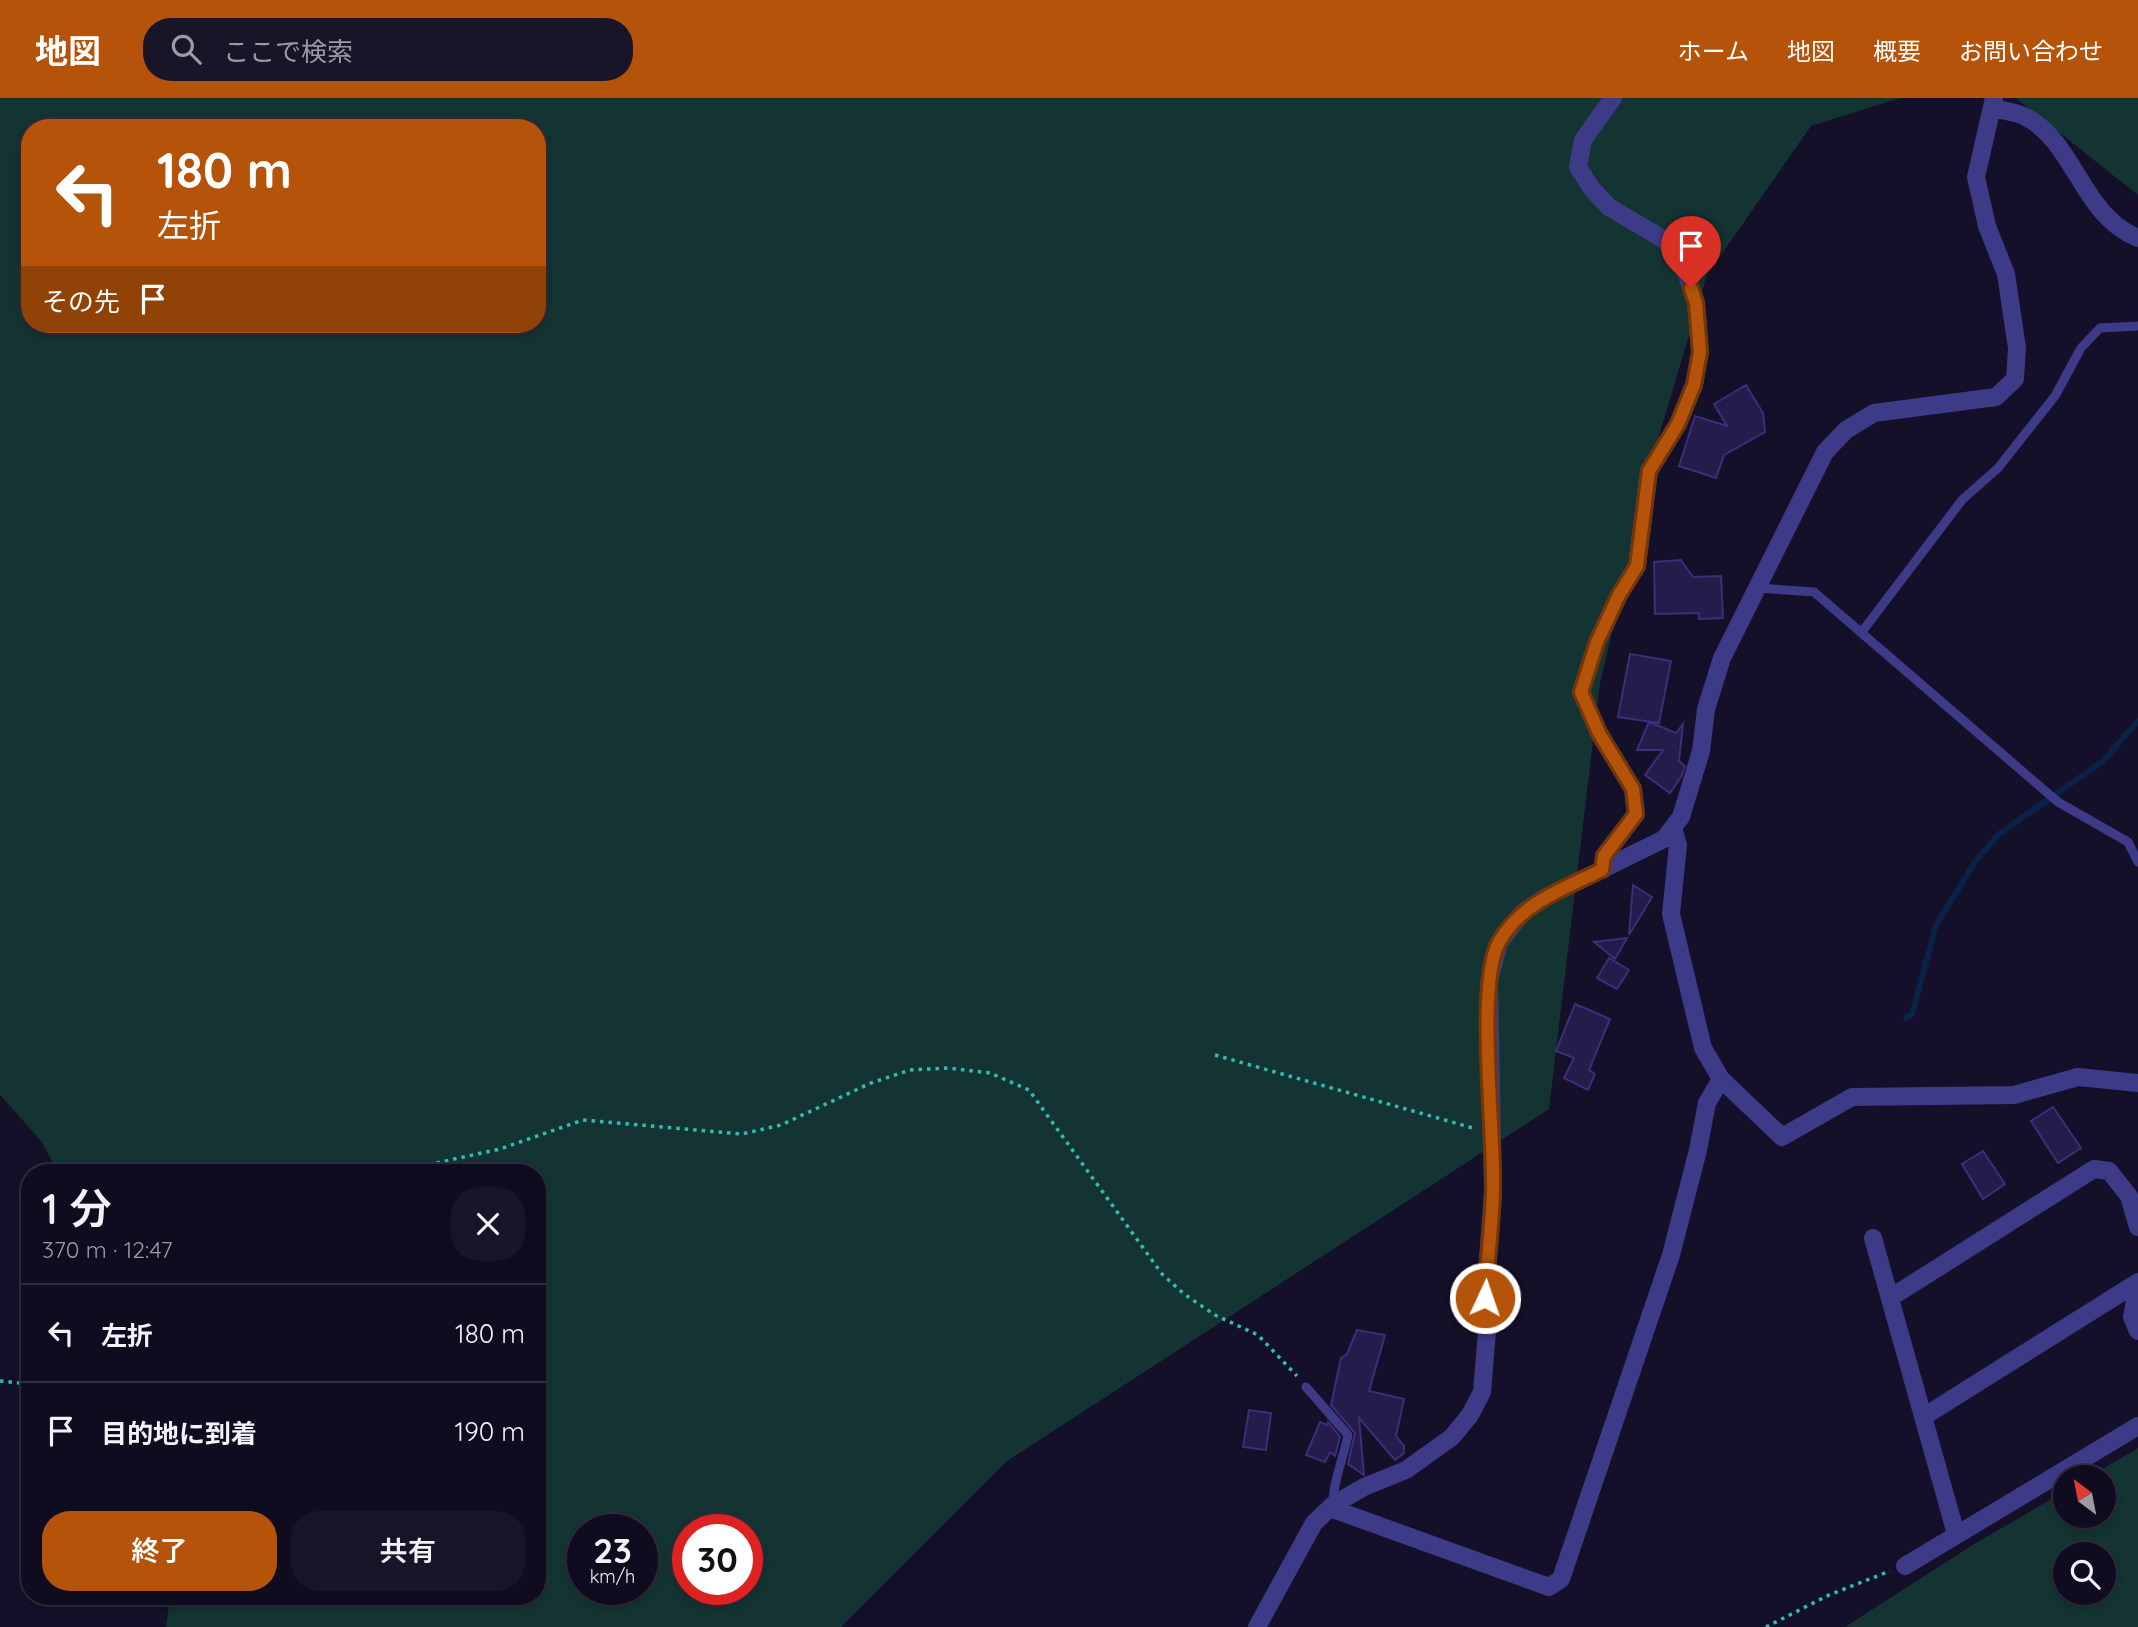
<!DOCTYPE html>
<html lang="ja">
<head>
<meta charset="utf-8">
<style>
	:root { --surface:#0f0c1f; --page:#181528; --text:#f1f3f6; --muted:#9b9ba4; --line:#2f2c3d; --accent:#b45309 }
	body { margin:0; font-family:Quicksand,"Noto Sans JP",sans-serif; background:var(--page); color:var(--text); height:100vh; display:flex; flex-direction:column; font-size:26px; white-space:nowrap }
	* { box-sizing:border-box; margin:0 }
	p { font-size:23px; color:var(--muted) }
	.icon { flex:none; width:38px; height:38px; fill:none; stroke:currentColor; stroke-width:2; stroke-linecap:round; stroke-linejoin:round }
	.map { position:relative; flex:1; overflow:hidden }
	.drawer { position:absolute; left:21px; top:1066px; width:525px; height:441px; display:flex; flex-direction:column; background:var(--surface); border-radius:28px; box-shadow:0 4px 10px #0003,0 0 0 2px var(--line) }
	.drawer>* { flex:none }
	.hud { position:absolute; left:21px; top:21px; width:525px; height:214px; border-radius:28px; box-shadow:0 4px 10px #0003,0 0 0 2px var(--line); background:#b45309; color:#fff; overflow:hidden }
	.needle { width:46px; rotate:328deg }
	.buttons { position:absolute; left:2053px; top:1367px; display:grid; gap:14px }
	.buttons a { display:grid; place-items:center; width:63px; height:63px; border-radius:50%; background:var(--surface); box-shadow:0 4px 10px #0003,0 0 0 2px var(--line); font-size:35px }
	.speed { position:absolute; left:567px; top:1416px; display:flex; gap:14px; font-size:35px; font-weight:700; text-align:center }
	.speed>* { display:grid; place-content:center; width:91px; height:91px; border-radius:50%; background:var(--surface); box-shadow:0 4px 10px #0003,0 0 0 2px var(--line); line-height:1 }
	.speed small { font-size:18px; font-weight:400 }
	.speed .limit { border:10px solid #d22; background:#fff; color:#111 }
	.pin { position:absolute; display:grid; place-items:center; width:60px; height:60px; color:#fff; margin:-72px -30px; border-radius:50% 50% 50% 0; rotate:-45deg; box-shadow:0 0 7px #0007 }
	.pin .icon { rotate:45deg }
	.me { position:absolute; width:77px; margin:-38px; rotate:3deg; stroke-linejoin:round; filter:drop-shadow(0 0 5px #0008) }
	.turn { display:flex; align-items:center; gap:24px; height:147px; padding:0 21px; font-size:32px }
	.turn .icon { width:91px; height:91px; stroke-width:2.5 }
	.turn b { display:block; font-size:49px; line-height:60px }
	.then { display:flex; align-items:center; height:66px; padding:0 21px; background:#0003; gap:14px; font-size:26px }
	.round { display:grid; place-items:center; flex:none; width:74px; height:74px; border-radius:28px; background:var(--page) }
	.head { display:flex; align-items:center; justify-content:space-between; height:119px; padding:0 21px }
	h1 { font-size:42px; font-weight:600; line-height:52px }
	.action { display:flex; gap:14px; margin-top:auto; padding:14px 21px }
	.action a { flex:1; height:80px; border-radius:28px; background:var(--accent); color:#fff; font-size:28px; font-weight:600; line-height:80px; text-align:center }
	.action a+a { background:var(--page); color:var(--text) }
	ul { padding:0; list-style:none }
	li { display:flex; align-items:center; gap:21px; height:98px; padding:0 21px; border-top:2px solid var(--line) }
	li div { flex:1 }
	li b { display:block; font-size:26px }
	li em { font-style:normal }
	header { display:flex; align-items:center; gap:42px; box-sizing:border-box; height:98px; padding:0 35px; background:var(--accent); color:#fff }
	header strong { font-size:33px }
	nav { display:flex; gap:38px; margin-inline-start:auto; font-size:24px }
	.search { width:490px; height:63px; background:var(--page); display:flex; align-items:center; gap:18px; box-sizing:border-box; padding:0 24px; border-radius:28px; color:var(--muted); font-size:26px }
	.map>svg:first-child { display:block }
	.green { fill:#133432; fill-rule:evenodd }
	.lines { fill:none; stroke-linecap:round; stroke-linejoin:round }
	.stream { stroke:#0b2248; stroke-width:6 }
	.building { fill:#251c4b; stroke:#3c2e77; stroke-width:2 }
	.path { stroke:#30bcb1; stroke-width:3.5; stroke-dasharray:3.5 5; stroke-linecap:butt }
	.lane { stroke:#3d3b88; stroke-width:9 }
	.street { stroke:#3d3b88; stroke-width:18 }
	.route-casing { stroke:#753606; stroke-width:18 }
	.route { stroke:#b45309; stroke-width:12 }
</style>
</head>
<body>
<header>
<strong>地図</strong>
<div class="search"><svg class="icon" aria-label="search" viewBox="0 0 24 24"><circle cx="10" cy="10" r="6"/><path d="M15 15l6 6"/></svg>ここで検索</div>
<nav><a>ホーム</a><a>地図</a><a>概要</a><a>お問い合わせ</a></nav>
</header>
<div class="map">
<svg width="2138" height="1529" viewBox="0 0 2138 1529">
	<rect width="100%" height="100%" fill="#141029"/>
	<!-- green -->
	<path class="green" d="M 0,0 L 1900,0 L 1811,28 L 1707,177 L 1656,348 L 1600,585 L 1549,1011 L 1007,1363 L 841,1529 L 166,1529 L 170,1498 L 537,1498 L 537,1074 L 58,1074 L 41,1043 L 0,997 ZM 30,30 L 537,30 L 537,226 L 30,226 ZM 583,1432 L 642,1432 L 642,1491 L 583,1491 ZM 688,1432 L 747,1432 L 747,1491 L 688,1491 Z
		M 2016,0 L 2138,0 L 2138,97 Z
		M 2138,1350 L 2138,1529 L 1845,1529 L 1971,1448 L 2065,1393 L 2065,1418 L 2104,1418 L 2104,1379 L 2089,1379 ZM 2065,1456 L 2104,1456 L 2104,1494 L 2065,1494 Z"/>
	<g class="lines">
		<!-- stream -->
		<path class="stream" d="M 1906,920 L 1912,916 L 1936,827 L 1977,761 L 1999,736 L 2103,663 L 2138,623"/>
	</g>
	<!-- building -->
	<path class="building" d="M 1746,287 L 1763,315 L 1765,334 L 1724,357 L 1716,380 L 1679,368 L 1695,318 L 1727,328 L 1714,306 Z
		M 1681,462 L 1693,479 L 1721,478 L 1723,520 L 1699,521 L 1699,515 L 1655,516 L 1654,464 Z
		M 1630,556 L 1671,563 L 1659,625 L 1618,619 Z
		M 1649,624 L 1676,635 L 1683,626 L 1679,663 L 1685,668 L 1681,679 L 1670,695 L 1645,677 L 1663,652 L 1637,652 Z
		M 1633,787 L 1652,799 L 1629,837 Z
		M 1627,840 L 1615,861 L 1594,844 Z
		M 1609,860 L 1629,872 L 1617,891 L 1597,880 Z
		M 1575,906 L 1610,921 L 1589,972 L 1595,976 L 1588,992 L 1564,980 L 1574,960 L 1556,953 Z
		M 2053,1009 L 2081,1050 L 2058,1065 L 2031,1023 Z
		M 1983,1053 L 2005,1086 L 1983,1101 L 1962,1066 Z
		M 1357,1232 L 1385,1237 L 1369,1293 L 1404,1301 L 1396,1338 L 1404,1348 L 1404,1355 L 1395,1362 L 1359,1320 L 1364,1377 L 1348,1366 L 1355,1335 L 1331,1307 L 1341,1260 L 1347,1256 Z
		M 1249,1312 L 1271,1315 L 1266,1352 L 1243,1349 Z
		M 1320,1324 L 1327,1327 L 1328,1324 L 1340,1339 L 1335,1358 L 1330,1354 L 1325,1364 L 1306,1357 Z"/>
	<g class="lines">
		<!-- path -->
		<path class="path" d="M 1215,957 L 1473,1030
			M 395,1074 L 500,1051 L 583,1022 L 742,1036 L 781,1027 L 871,985 L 910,972 L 948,970 L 990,975 L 1029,992 L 1162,1176 L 1184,1196 L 1215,1217 L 1258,1237 L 1297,1278
			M 0,1283 L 30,1286
			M 1766,1529 L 1829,1497 L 1890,1473"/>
		<!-- lane -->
		<path class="lane" d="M 1758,490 L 1814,494 L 2058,704 L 2128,744 L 2138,764
			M 1861,535 L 1962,402 L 1998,370 L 2055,298 L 2081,250 L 2100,230 L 2138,228
			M 1306,1289 L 1348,1337 C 1344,1358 1332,1387 1333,1407"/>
		<!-- street -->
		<path class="street" d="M 1992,10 C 2002,12 2015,14 2024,18 C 2076,44 2080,116 2138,140
			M 1673,730 L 1678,747 L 1671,816 L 1703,950 L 1721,981 L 1782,1039 L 1852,999 L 2014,997 L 2078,979 L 2138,985
			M 1603,772 L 1604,758 L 1636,716 L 1633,691 L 1599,635 L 1581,594 L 1597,544 L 1619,497 L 1637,468 L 1649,373 L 1678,326 L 1694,287 L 1700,254 L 1696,205 L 1686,175 L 1666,143 L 1609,109 L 1592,91 L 1578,69 L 1583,42 L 1613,0
			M 1873,1140 L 1956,1436
			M 2138,1186 L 2132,1219 L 2138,1233
			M 1890,1200 L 2094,1071 L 2109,1073 L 2129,1098 L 2138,1129
			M 1923,1319 L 2138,1184
			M 1330,1410 L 1549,1489 L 1561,1481 L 1671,1157 L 1698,1052 L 1707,1005 L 1721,981
			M 1905,1468 L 2138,1328
			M 1257,1529 L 1314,1425 L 1333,1407 L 1364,1389 L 1406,1372 L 1452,1339 L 1470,1317 L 1482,1294 L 1487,1233 L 1485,1200 L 1493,1094 L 1489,883 L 1499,845 L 1522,815 L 1546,799 L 1664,741 L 1681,719 L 1701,653 L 1706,611 L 1722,560 L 1825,354 L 1846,332 L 1874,315 L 1996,299 L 2015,281 L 2017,250 L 2006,176 L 1987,128 L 1976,79 L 1994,0"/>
	</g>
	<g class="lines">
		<!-- route casing -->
		<g class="route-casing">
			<path id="route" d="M 1485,1200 C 1487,1164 1492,1129 1493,1093 C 1495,1038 1476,885 1499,844 C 1521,805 1565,790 1602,772 L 1604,758 L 1636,716 L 1633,691 L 1599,635 L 1581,594 L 1597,544 L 1619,497 L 1637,468 L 1649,373 L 1678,326 L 1694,287 L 1700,254 L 1696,205 L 1691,190"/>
		</g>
		<!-- route -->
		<use href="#route" class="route"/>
	</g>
</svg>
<div class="buttons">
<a><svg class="needle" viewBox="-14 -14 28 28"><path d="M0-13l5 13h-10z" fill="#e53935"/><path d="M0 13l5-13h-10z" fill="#9b9ba4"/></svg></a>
<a><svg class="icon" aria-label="search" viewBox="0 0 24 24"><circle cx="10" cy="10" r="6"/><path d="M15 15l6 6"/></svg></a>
</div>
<div class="speed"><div>23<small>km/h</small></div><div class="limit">30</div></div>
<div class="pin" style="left:1691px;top:190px;background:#d93025"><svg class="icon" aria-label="arrive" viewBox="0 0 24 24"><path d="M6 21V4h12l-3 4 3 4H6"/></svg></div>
<svg class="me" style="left:1485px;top:1200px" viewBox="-20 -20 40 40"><circle r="17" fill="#b45309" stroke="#fff" stroke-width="3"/><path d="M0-11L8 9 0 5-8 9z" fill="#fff"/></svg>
<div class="hud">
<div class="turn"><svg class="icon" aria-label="left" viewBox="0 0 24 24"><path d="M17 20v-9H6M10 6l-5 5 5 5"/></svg><div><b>180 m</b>左折</div></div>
<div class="then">その先<svg class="icon" aria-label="arrive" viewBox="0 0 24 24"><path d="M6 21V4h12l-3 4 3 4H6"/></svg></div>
</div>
<section class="drawer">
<div class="head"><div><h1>1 分</h1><p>370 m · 12:47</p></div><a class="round"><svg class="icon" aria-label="close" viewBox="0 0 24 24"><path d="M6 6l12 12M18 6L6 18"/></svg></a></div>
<ul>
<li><svg class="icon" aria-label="left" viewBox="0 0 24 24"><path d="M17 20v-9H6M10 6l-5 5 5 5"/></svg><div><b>左折</b></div><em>180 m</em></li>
<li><svg class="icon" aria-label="arrive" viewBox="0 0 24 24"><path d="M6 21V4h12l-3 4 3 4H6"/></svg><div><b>目的地に到着</b></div><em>190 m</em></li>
</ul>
<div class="action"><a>終了</a><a>共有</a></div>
</section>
</div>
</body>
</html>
